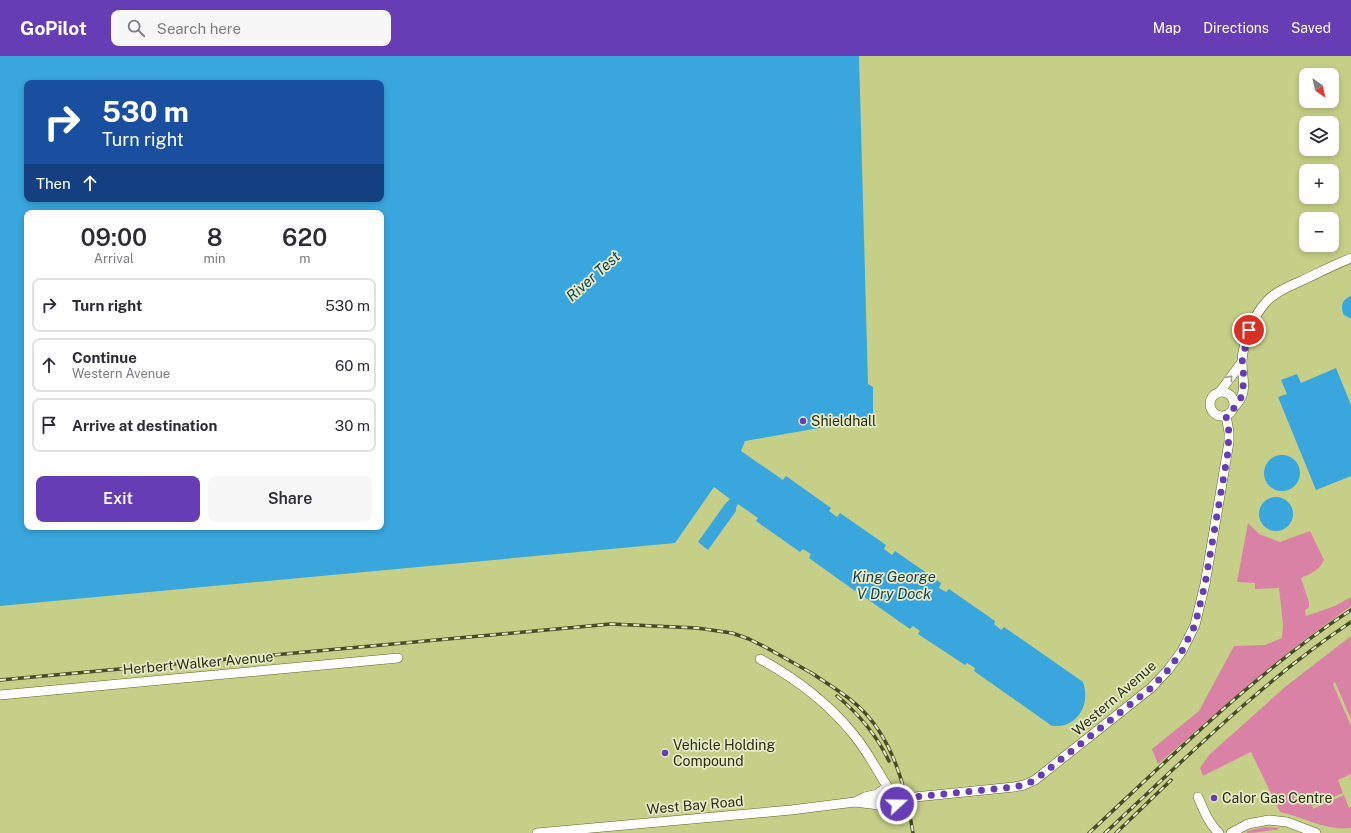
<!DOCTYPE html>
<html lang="en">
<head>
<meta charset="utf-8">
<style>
	:root { --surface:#fff; --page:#f7f7f7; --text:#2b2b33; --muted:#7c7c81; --line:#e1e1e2; --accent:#673db5 }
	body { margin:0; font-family:"Public Sans",sans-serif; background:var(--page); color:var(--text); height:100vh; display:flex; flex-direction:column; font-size:15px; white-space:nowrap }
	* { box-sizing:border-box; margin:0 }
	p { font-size:13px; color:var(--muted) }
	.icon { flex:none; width:22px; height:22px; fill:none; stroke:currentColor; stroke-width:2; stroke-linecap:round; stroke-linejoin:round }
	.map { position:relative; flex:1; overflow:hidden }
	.side { position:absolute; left:24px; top:154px; width:360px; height:320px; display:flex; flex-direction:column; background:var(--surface); border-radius:8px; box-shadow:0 2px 6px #0003 }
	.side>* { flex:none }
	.guide { position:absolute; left:24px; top:24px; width:360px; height:122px; border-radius:8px; box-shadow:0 2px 6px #0003; background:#1a4fa0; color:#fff; overflow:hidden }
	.needle { width:26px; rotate:147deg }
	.fabs { position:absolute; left:1299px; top:12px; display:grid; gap:8px }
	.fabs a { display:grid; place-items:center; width:40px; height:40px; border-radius:8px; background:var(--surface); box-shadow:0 2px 6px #0003; font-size:20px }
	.pin { position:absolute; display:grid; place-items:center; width:34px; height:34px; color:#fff; margin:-17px; border:2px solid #fff; border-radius:50%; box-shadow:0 1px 4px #0007 }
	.me { position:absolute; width:44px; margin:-22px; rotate:69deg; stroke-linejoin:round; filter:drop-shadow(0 0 3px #0008) }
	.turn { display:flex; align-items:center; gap:14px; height:84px; padding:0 12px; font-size:18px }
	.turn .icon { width:52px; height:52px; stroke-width:2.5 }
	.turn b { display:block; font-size:28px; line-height:34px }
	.then { display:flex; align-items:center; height:38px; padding:0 12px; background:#0003; gap:8px; font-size:15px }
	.eta { display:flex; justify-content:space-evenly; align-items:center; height:68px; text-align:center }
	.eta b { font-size:24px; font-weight:600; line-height:28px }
	.primary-button { display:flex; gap:8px; margin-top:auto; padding:8px 12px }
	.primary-button a { flex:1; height:46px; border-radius:8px; background:var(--accent); color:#fff; font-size:16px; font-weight:600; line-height:46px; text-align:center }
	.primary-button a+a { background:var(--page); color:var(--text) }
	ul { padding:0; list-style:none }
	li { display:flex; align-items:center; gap:12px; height:54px; margin:0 8px 6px; padding:0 4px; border:2px solid var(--line); border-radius:8px }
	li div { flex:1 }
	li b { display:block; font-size:15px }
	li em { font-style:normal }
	header { display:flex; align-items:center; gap:24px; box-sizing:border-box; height:56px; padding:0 20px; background:var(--accent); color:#fff }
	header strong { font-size:19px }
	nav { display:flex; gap:22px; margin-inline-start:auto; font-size:14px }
	.search { width:280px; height:36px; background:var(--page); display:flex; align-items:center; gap:10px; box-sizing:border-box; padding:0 14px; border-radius:8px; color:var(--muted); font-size:15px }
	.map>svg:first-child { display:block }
	.green { fill:#d982a5 }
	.water { fill:#39a6dd; fill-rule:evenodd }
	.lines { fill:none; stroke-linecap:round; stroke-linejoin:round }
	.minor-casing { stroke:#5f671e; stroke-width:10 }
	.minor { stroke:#fff; stroke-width:9 }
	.rail-casing { stroke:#484c26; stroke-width:3.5 }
	.rail { stroke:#e6ecc8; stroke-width:2; stroke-dasharray:6; stroke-linecap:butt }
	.oneway { stroke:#9fa093 }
	.route { stroke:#673db5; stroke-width:7; stroke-dasharray:0 12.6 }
	.poi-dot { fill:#673db5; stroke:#e6ecc8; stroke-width:1.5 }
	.labels { text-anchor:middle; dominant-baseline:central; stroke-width:3.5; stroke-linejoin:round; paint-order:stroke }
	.poi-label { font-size:14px; fill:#292c0e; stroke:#e6ecc8; text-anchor:start }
	.street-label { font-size:14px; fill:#292c0e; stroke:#e6ecc8 }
	.water-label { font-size:15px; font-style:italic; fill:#113e54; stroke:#e6ecc8 }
</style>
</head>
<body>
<header>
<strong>GoPilot</strong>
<div class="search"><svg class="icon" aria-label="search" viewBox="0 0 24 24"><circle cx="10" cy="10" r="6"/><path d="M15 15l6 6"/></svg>Search here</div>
<nav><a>Map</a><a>Directions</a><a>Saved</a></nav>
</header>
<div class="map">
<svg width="1351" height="777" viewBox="0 0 1351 777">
	<rect width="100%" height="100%" fill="#c5cf87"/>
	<!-- green -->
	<path class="green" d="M 1248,467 L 1259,478 L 1280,486 L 1310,475 L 1324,504 C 1319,515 1311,517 1301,522 L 1309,547 L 1309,551 L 1305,554 L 1306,560 L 1335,550 L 1351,541 L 1351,550 L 1303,585 L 1245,632 L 1158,708 L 1152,693 L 1199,655 L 1234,590 L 1265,589 L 1282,582 L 1283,568 L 1279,532 L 1255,533 L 1255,527 L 1237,526 Z
		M 1351,580 L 1351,663 L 1335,626 L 1333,628 L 1351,670 L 1351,718 L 1338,724 L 1343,737 L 1312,750 L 1313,753 L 1344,739 L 1349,752 L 1351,751 L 1351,772 C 1326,775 1304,761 1280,756 L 1251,696 L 1203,720 L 1200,712 L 1209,699 L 1285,631 Z
		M 1265,771 L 1279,772 L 1277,774 C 1266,774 1258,777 1247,777 L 1247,775 Z"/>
	<!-- water -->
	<path class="water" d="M 0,0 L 859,0 L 868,328 L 873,331 L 873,367 L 842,368 L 745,385 L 741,395 L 783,424 L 786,420 L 831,452 L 829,455 L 837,461 L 840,457 L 886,489 L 884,493 L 892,499 L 895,495 L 941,527 L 939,532 L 946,536 L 949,533 L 995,565 L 994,568 L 1001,574 L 1004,571 L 1083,626 C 1089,644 1083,662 1065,669 C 1061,670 1056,670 1052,670 L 974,615 L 975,612 L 967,607 L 965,609 L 918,578 L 920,575 L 913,570 L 910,573 L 863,540 L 866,536 L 858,531 L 855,535 L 809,502 L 811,498 L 803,493 L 800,496 L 756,465 L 758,462 L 738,448 L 736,452 L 736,455 L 708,494 L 698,486 L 725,448 L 730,443 L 714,431 L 675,487 L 0,550 ZM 27,27 L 381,27 L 381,143 L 27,143 ZM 27,157 L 381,157 L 381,471 L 27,471 Z
		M 1351,240 L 1351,263 L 1344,259 C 1340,251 1342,243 1351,240 Z
		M 1336,312 L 1351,349 L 1351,420 L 1316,434 L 1278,341 L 1287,338 L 1281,324 L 1297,318 L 1301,327 Z
		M1264 417a18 18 0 1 1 36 0a18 18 0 1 1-36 0Z
		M1259 458a17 17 0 1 1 34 0a17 17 0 1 1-34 0Z"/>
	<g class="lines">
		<!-- minor casing -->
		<g class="minor-casing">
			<path id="minor" d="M1210 348a12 12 0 1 1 24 0a12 12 0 1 1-24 0Z
				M 1219,337 L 1242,306
				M 1234,351 C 1249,337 1242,324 1242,306 C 1243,285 1253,260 1267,245 C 1276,235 1290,230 1301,225 C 1318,217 1334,209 1351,202
				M 760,603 C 795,622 829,648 854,679 C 868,696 877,715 889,733
				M 0,639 L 398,602
				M877 743a10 10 0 1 1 20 0a10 10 0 1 1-20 0Z
				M 1198,741 C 1203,753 1209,768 1219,777
				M 898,744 L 915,741 L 1014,731 L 1024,729 L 1035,724 L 1151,632 L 1168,614 L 1182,595 L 1195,569 L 1205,528 L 1229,386 L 1229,376 L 1226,360
				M 855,746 L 879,749
				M 537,777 L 791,754 L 855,746 L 865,741 L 878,738
				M 1231,777 L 1248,768 L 1269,764 L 1287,766 L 1316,777"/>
		</g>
		<!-- minor -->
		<use href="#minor" class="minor"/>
		<!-- rail casing -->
		<g class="rail-casing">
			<path id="rail" d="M 810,616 C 826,627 844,637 858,650 C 893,682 906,732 913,777
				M 0,624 L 611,568 L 697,572 L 732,577 L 749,583 L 767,592 L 815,619
				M 837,640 C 859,658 877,680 889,705
				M 1089,777 C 1173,699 1255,617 1351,554
				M 1105,777 C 1184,704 1261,626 1351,566
				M 1116,777 L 1171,724"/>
		</g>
		<!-- rail -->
		<use href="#rail" class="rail"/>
	</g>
	<!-- one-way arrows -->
	<defs><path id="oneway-chevron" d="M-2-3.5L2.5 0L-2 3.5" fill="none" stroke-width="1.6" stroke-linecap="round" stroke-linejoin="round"/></defs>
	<use class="oneway" href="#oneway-chevron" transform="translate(1230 322) rotate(-51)"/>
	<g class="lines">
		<!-- route -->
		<path class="route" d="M 897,748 L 898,744 L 914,741 L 1014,731 L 1024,729 L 1035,724 L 1151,632 L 1168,614 L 1182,595 L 1195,569 L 1205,528 L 1228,396 L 1229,376 L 1226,360 L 1232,355 L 1242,340 L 1244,322 L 1242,306 L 1249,274"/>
	</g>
	<!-- markers -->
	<g class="poi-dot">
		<circle cx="803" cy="365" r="4"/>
		<circle cx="665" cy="697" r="4"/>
		<circle cx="1214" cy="742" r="4"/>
	</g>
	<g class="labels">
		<!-- poi labels -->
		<g class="poi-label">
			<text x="811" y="365">Shieldhall</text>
			<text x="673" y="689">Vehicle Holding<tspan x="673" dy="16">Compound</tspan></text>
			<text x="1222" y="742">Calor Gas Centre</text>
		</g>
		<!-- street labels -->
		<g class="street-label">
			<text transform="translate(198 607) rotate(-5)">Herbert Walker Avenue</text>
			<text transform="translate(1114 642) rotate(-41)">Western Avenue</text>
			<text transform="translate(695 749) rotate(-5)">West Bay Road</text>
		</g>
		<!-- water labels -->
		<g class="water-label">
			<text transform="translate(593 220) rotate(-42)">River Test</text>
			<text x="894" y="520">King George<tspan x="894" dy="17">V Dry Dock</tspan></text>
		</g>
	</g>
</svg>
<div class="fabs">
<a><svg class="needle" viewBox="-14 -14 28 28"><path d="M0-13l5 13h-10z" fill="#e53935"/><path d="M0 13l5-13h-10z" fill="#7c7c81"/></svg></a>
<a><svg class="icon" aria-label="layers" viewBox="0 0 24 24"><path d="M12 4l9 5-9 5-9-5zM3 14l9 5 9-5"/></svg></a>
<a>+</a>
<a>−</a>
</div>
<div class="pin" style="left:1249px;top:274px;background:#d93025"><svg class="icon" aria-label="arrive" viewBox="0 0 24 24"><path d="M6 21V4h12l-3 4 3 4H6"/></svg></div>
<svg class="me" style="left:897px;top:748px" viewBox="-20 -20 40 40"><circle r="17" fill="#673db5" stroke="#fff" stroke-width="3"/><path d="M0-11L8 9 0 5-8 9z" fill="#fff"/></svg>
<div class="guide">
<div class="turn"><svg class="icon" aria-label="right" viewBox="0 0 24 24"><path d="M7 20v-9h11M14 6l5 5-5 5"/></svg><div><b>530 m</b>Turn right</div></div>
<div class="then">Then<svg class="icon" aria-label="ahead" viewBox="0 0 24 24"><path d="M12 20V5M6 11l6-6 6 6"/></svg></div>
</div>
<section class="side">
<div class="eta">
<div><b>09:00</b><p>Arrival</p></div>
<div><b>8</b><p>min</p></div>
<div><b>620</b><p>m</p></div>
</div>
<ul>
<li><svg class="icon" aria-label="right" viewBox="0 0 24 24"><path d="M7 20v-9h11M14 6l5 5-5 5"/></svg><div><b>Turn right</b></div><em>530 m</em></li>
<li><svg class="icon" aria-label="ahead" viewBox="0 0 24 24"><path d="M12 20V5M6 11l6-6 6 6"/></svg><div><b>Continue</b><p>Western Avenue</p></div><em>60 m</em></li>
<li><svg class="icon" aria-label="arrive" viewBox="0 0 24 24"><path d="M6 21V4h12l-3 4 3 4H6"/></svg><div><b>Arrive at destination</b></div><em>30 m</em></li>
</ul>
<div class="primary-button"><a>Exit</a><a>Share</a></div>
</section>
</div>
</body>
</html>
